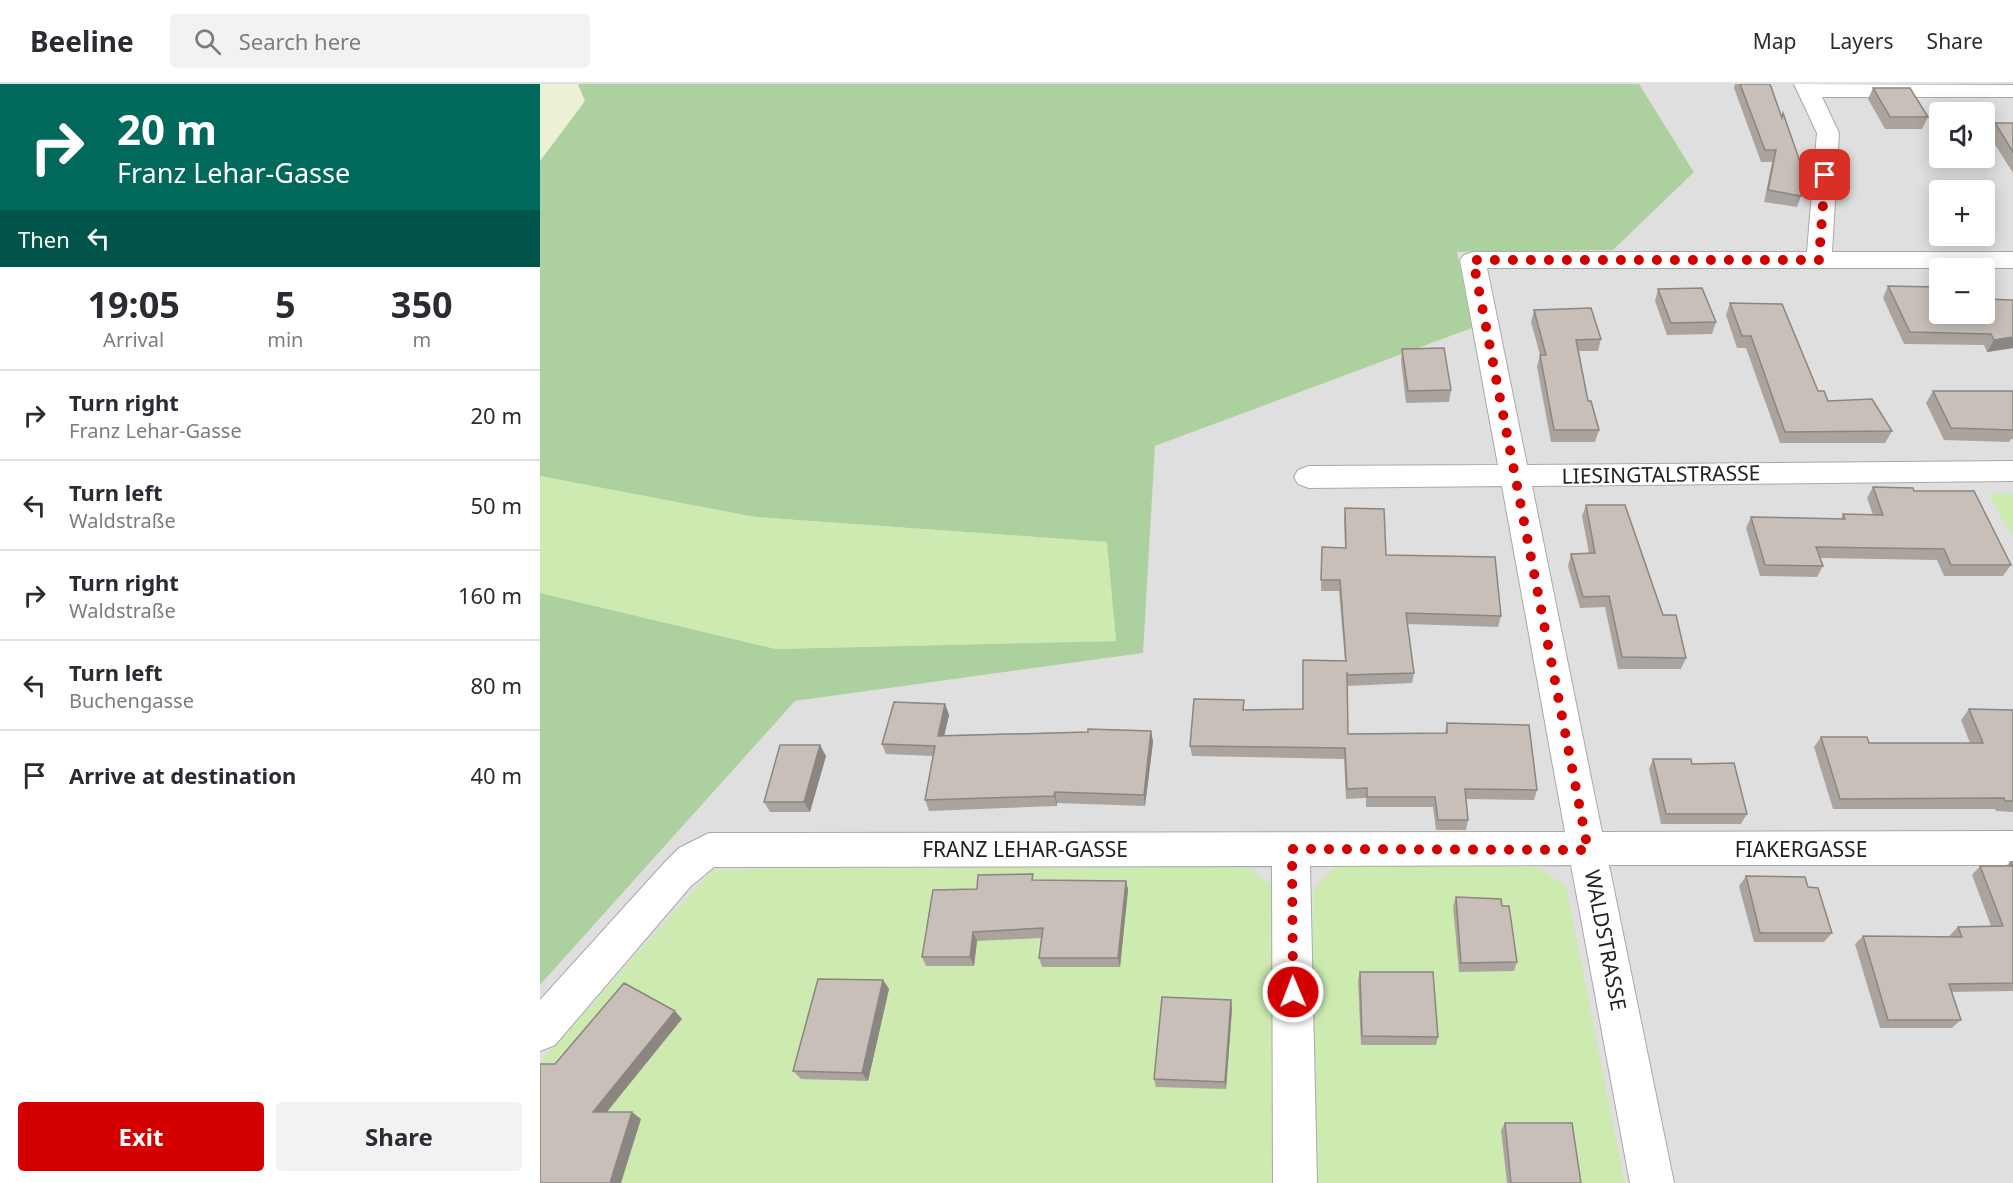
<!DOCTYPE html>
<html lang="en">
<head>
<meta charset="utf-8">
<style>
	:root { --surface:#fff; --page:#f2f2f3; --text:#2b2b33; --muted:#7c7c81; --line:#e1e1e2; --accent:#d40000 }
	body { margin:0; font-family:"Noto Sans",sans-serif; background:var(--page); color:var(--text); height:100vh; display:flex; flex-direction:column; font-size:22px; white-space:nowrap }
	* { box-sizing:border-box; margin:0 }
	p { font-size:20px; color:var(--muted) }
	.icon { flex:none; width:33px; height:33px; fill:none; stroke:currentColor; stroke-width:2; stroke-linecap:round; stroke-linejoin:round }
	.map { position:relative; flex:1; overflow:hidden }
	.details { display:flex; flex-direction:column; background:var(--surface); width:540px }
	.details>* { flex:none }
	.guide { background:#00695c; color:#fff; overflow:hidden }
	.fabs { position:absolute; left:1389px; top:18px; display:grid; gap:12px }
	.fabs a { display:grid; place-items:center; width:66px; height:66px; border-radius:6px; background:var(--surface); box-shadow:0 3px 15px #0003; font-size:30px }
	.pin { position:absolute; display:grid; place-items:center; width:51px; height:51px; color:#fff; margin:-26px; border-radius:12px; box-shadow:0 3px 9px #0006 }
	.me { position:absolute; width:66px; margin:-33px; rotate:359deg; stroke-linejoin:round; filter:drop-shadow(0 0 4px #0008) }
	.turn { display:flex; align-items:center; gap:21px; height:126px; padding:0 18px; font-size:27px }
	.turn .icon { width:78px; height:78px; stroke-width:2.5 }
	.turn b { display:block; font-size:42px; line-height:51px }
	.then { display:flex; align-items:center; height:57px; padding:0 18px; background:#0003; gap:12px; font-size:22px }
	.eta { display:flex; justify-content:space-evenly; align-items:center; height:102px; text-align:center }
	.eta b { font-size:36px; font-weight:700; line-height:42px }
	.action { display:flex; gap:12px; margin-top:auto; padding:12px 18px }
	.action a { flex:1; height:69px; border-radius:6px; background:var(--accent); color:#fff; font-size:24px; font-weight:700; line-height:69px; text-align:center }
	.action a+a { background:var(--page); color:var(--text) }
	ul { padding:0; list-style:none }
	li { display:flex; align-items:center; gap:18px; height:90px; padding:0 18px; border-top:2px solid var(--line) }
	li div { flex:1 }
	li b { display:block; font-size:22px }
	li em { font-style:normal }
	header { display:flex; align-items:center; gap:36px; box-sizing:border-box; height:84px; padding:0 30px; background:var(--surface); border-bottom:2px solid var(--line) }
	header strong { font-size:28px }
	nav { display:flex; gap:33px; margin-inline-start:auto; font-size:21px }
	.search { width:420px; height:54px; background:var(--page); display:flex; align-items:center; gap:15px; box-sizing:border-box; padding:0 21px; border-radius:6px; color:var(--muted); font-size:22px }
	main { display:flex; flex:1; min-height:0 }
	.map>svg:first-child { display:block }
	.residential { fill:#e0dfdf; fill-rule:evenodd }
	.farmland { fill:#eef0d5 }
	.grass { fill:#cdebb0 }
	.forest { fill:#add19e }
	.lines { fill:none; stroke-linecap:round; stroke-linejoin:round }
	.street-casing { stroke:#a9a9a9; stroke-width:2 }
	.street { fill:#fff; fill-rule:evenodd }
	.wall { fill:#aba49e }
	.shaded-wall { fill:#8b8681 }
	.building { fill:#c7bfb8; stroke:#8b8681; stroke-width:1.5 }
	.route { stroke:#d40000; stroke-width:10; stroke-dasharray:0 18 }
	.labels { text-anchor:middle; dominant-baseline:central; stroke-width:4.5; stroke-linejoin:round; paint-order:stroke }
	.street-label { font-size:21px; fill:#222; stroke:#fff }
</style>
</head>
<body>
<header>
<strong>Beeline</strong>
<div class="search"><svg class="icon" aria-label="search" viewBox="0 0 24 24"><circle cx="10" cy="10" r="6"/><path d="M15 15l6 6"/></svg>Search here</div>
<nav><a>Map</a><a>Layers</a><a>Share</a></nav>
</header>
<main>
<section class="details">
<div class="guide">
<div class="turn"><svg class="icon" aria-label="right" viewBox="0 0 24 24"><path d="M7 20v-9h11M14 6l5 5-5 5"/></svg><div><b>20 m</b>Franz Lehar-Gasse</div></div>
<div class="then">Then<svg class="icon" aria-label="left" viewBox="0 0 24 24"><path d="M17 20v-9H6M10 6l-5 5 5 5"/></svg></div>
</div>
<div class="eta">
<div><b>19:05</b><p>Arrival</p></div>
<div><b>5</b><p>min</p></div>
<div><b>350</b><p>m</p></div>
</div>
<ul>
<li><svg class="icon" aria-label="right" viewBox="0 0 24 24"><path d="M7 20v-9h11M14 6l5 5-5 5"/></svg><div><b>Turn right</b><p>Franz Lehar-Gasse</p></div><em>20 m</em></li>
<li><svg class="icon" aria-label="left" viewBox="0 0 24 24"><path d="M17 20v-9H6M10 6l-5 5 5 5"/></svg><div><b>Turn left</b><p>Waldstraße</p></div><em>50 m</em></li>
<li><svg class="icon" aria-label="right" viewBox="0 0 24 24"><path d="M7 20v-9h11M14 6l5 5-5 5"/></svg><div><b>Turn right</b><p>Waldstraße</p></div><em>160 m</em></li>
<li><svg class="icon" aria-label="left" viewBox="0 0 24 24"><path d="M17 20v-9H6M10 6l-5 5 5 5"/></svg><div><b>Turn left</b><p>Buchengasse</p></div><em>80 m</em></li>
<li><svg class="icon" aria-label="arrive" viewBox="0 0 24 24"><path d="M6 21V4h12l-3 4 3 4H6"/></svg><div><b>Arrive at destination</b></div><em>40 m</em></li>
</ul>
<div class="action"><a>Exit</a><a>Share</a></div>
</section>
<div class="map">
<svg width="1473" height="1099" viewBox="0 0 1473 1099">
	<rect width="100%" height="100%" fill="#f2efe9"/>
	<!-- residential -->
	<path class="residential" d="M 1099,0 L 1473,0 L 1473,1099 L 0,1099 L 0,901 L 255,617 L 602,569 L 615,362 L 932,244 L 916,168 L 1073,166 L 1154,87 ZM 1400,28 L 1444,28 L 1444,74 L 1400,74 ZM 1400,106 L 1444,106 L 1444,152 L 1400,152 ZM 1400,184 L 1444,184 L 1444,230 L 1400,230 Z"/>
	<!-- farmland -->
	<path class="farmland" d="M 0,0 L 38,0 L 46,17 L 0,77 Z"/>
	<!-- grass -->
	<path class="grass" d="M 0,392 L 215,433 L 568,458 L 576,557 L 236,565 L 0,509 Z
		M 1448,410 L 1473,410 L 1473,453 Z
		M 802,776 L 998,783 L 1026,802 L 1085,1099 L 777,1099 L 772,1007 L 773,806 Z
		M 345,781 L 705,782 L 733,802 L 736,1099 L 0,1099 L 0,978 L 172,786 Z"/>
	<!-- forest -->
	<path class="forest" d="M 38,0 L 1099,0 L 1154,88 L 1073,166 L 917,168 L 932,244 L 615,362 L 603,569 L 255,617 L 0,901 L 0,509 L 236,565 L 576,557 L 567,458 L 215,433 L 0,392 L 0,77 L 45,17 Z"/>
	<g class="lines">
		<!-- street casing -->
		<g class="street-casing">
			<path id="street" d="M 1254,0 L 1473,1 L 1473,13 L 1282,13 L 1299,49 L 1292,168 L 1473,168 L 1473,184 L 947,184 L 987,381 L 1473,377 L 1473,397 L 992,402 L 1062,748 L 1473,747 L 1473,781 L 1069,781 L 1134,1099 L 1090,1099 L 1031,781 L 770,782 L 777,1099 L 733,1099 L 732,782 L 174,783 L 151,802 L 15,961 L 0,967 L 0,916 L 125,778 L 139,764 L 169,749 L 1025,748 L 962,402 L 769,404 L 758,400 L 754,393 L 758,386 L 769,382 L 958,381 L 920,176 L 924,171 L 933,168 L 1267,168 L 1277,49 Z"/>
		</g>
		<!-- street -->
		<use href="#street" class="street"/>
	</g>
	<!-- wall -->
	<path class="wall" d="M 1195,0 L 1230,0 L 1261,112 L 1257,123 L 1224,118 L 1232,78 L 1221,78 L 1194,4 Z
		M 1333,4 L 1388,33 L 1382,45 L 1345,45 L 1328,15 Z
		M 1455,39 L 1473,39 L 1473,89 L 1449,51 Z
		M 1348,202 L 1400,230 L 1444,230 L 1473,264 L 1447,268 L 1444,261 L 1364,260 L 1343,214 Z
		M 1118,205 L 1176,238 L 1172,250 L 1127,251 L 1115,217 Z
		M 1190,219 L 1288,317 L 1352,347 L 1345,359 L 1240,359 L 1206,264 L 1197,264 L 1186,231 Z
		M 994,226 L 1061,255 L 1058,267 L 1039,267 L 1048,317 L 1059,346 L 1055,358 L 1011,358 L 997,283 L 1000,271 L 991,238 Z
		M 862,265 L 911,306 L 909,318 L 866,319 L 861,277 Z
		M 1393,307 L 1473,307 L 1473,355 L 1471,355 L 1469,358 L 1404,356 L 1386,319 Z
		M 1333,403 L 1374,407 L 1471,481 L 1463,492 L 1404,492 L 1397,476 L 1280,474 L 1283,482 L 1277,493 L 1220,492 L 1206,444 L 1211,433 L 1301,435 L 1303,430 L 1333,431 L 1327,414 Z
		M 1046,421 L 1123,531 L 1146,574 L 1141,585 L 1078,585 L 1065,523 L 1040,524 L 1028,482 L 1031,470 L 1049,469 L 1042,432 Z
		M 805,424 L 846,471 L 961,532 L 958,543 L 867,540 L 874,589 L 872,599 L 807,602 L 808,650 L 905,649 L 907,639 L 997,706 L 994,716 L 926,715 L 928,736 L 926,746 L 896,746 L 893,723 L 826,723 L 826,714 L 806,715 L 804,675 L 652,672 L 650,662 L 704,626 L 762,625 L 805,577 L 799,507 L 781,507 L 782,463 L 805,464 L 804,436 Z
		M 405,620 L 409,631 L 404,651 L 611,647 L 613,658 L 605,722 L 517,719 L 517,722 L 389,727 L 385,716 L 393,672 L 346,670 L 342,660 Z
		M 1429,625 L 1473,626 L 1473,728 L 1456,727 L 1455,725 L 1293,725 L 1274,663 L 1281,653 L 1329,659 L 1430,659 L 1421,636 Z
		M 286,672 L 270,728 L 230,728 L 224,718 Z
		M 1113,675 L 1152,680 L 1207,730 L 1201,740 L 1121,740 L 1109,685 Z
		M 1470,778 L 1473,778 L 1473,907 L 1411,908 L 1421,936 L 1412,944 L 1340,944 L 1315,860 L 1323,852 L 1410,853 L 1410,851 L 1418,843 L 1451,842 L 1432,791 L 1440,782 L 1466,782 Z
		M 1206,792 L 1268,803 L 1292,849 L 1284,858 L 1214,858 L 1199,802 Z
		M 495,796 L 586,797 L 588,806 L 580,883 L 502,883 L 499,874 L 501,854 L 437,857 L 434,882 L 386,882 L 382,873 L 437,805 Z
		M 916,813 L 962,822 L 977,878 L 974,887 L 919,888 L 913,822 Z
		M 820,888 L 898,953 L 896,961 L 821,961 L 818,897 Z
		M 343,896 L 349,905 L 328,997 L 261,995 L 253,987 Z
		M 691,916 L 692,925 L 686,1005 L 616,1003 L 614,995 Z
		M 965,1039 L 1041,1099 L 967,1099 L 961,1046 Z"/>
	<!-- shaded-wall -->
	<path class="shaded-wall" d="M 1473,253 L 1473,264 L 1447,268 L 1454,256 Z
		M 405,620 L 409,631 L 402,662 L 398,652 Z
		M 611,647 L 613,658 L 605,722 L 604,711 Z
		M 280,661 L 286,672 L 270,728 L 264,718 Z
		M 515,708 L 517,719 L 517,722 L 514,712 Z
		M 586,797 L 588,806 L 580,883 L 578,874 Z
		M 433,848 L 437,857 L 434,882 L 430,873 Z
		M 343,896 L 349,905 L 328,997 L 322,989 Z
		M 691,916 L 692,925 L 686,1005 L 685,998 Z
		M 135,927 L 142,935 L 62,1034 L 53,1028 Z
		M 92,1028 L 101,1035 L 81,1099 L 70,1099 Z"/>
	<!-- building -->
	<path class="building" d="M 1200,0 L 1230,0 L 1242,34 L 1243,29 L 1264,89 L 1261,112 L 1228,106 L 1236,66 L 1225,66 Z
		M 1333,4 L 1370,4 L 1388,33 L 1350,33 Z
		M 1455,39 L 1473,39 L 1473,68 Z
		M 1348,202 L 1397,203 L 1400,207 L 1400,230 L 1444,230 L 1444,215 L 1473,216 L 1473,253 L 1454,256 L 1451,250 L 1370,248 Z
		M 1162,204 L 1176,238 L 1131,239 L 1118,205 Z
		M 1190,219 L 1242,220 L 1278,307 L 1284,307 L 1288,317 L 1332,315 L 1352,347 L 1245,348 L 1211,252 L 1202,252 Z
		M 1051,224 L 1061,255 L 1036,256 L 1048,317 L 1051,317 L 1059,346 L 1014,346 L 1000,271 L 1006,271 L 994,226 Z
		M 904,264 L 911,306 L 868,307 L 862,265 Z
		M 1393,307 L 1473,307 L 1473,346 L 1411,344 Z
		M 1333,403 L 1373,404 L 1374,407 L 1434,407 L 1471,481 L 1411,481 L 1404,465 L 1276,463 L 1283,482 L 1225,481 L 1211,433 L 1305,435 L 1303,430 L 1343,431 Z
		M 1046,421 L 1085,421 L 1123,531 L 1136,531 L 1146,574 L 1082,573 L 1069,512 L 1043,513 L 1031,470 L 1055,469 Z
		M 805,424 L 844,425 L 846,471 L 955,473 L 961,532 L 866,529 L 874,589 L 807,591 L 807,588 L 808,650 L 907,649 L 907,639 L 989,641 L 997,706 L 925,705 L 928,736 L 898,736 L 895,713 L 827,713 L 827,704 L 807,705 L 805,664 L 650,662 L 654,615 L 704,616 L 703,626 L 763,625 L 763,576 L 806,577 L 800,496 L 781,496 L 782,463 L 806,464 Z
		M 354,618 L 405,620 L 398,652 L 548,648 L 548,645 L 611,647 L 604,711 L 515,708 L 514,712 L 385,716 L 395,662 L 342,660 Z
		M 1429,625 L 1473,626 L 1473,717 L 1465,717 L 1464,714 L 1300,715 L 1281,653 L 1327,653 L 1329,659 L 1443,659 Z
		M 240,661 L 280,661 L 264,718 L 224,718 Z
		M 1113,675 L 1151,675 L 1152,680 L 1194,679 L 1207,730 L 1126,730 Z
		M 1470,778 L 1473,778 L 1473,899 L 1409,900 L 1421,936 L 1348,936 L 1323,852 L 1422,853 L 1418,843 L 1463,842 L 1440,782 L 1472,782 Z
		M 493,790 L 492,796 L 586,797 L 578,874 L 499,874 L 503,844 L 433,848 L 430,873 L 382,873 L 393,806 L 437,805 L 438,791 Z
		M 1206,792 L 1265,793 L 1268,803 L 1278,804 L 1292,849 L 1220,849 Z
		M 916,813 L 961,815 L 962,822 L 969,822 L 977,878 L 921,879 Z
		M 820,888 L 893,888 L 898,953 L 822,952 Z
		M 278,895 L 343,896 L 322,989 L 253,987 Z
		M 84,899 L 135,927 L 53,1028 L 92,1028 L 70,1099 L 0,1099 L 0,980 L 15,980 Z
		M 622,913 L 691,916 L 685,998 L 614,995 Z
		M 965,1039 L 1032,1039 L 1041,1099 L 971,1099 Z"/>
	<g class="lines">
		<!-- route -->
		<path class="route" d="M 753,908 L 752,765 L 1048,766 L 933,176 L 1279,176 L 1285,91"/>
	</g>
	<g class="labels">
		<!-- street labels -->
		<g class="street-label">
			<text transform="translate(1121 390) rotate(-1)">LIESINGTALSTRASSE</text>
			<text x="485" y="765">FRANZ LEHAR-GASSE</text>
			<text x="1261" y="765">FIAKERGASSE</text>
			<text transform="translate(1066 856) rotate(79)">WALDSTRASSE</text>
		</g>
	</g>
</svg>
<div class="fabs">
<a><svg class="icon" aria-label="sound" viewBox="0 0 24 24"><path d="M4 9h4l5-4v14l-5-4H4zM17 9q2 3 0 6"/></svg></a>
<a>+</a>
<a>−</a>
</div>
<div class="pin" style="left:1285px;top:91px;background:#d93025"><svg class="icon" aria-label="arrive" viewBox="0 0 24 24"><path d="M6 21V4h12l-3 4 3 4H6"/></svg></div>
<svg class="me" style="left:753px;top:908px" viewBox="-20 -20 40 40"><circle r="17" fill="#d40000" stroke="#fff" stroke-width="3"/><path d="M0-11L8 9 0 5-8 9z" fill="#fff"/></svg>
</div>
</main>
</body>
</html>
